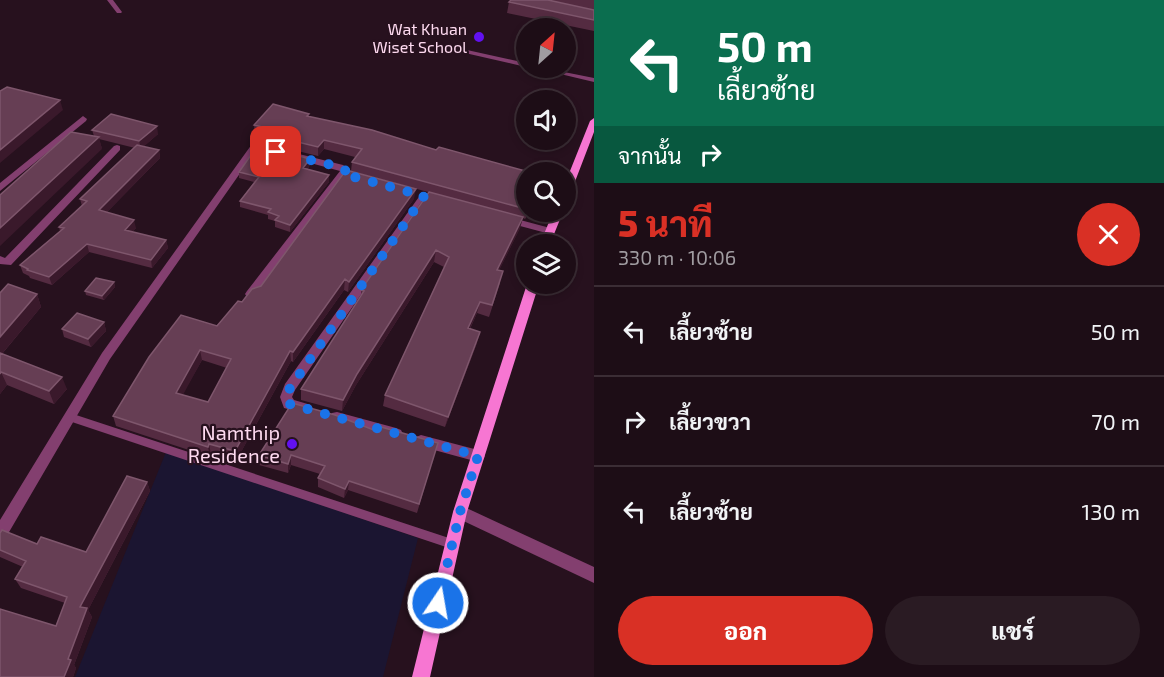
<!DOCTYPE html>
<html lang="th">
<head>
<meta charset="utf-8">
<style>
	:root { --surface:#1d0d16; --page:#2a1b23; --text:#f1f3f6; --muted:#a09ca1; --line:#3b2d35; --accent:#d93025 }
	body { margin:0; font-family:"Exo 2",Sarabun,sans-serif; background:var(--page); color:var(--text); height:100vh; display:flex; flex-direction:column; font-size:22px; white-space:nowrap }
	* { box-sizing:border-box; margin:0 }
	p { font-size:20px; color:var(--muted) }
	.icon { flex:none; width:33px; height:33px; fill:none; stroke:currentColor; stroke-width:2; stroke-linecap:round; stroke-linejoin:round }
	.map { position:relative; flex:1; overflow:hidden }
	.drawer { display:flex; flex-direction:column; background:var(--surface); width:570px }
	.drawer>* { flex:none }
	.guide { background:#0b6e4f; color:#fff; overflow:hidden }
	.needle { width:39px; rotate:27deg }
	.tools { position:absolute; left:516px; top:18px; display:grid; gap:12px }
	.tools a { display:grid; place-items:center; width:60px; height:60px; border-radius:50%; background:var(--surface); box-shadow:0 3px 9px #0003,0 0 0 2px var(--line); font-size:30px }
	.pin { position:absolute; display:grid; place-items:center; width:51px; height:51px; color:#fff; margin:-26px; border-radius:12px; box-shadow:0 3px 9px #0006 }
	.me { position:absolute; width:66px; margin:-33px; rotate:12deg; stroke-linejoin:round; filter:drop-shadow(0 0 4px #0008) }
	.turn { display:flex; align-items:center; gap:21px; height:126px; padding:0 24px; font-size:27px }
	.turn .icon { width:78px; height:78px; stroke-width:2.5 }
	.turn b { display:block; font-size:42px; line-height:51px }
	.then { display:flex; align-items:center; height:57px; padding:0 24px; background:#0003; gap:12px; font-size:22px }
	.round { display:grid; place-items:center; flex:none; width:63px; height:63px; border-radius:32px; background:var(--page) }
	.summary { display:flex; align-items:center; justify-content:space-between; height:102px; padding:0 24px }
	h1 { font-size:36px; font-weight:800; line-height:45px; color:var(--accent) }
	.primary-button { display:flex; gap:12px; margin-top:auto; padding:12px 24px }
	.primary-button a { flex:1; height:69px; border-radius:36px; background:var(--accent); color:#fff; font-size:24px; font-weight:800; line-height:69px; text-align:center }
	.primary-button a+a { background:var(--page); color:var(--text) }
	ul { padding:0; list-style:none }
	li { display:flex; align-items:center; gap:18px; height:90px; padding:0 24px; border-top:2px solid var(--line) }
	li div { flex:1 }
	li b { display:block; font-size:22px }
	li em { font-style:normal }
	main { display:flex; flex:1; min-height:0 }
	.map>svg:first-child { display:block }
	.green { fill:#1b1531 }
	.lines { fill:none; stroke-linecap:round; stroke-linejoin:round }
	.lane { fill:#833f6f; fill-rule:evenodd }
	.street { fill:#833f6f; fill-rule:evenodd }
	.secondary { fill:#f776d2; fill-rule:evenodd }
	.wall { fill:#542b41; fill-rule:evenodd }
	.shaded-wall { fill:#3a192b }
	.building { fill:#663e54; stroke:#7e566c; stroke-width:1.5; fill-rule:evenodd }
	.route { stroke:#1a73e8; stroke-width:10; stroke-dasharray:0 18 }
	.poi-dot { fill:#6211f1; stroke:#27111e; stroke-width:2 }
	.labels { text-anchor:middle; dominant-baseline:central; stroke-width:4.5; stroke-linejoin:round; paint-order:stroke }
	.far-poi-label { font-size:16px; fill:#fdd9ef; stroke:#27111e; text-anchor:end }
	.poi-label { font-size:20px; fill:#fdd9ef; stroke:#27111e; text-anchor:end }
</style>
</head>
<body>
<main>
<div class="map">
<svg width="594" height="677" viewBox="0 0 594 677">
	<rect width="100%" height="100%" fill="#27111e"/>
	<!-- green -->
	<path class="green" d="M 166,452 L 418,538 L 383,677 L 75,677 Z"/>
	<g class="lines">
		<!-- lane -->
		<path class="lane" d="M 107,0 L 113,0 L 122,12 L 121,13 L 117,13 Z
			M 467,50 L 526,63 L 526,67 L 465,53 L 464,52 Z
			M 535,68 L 544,68 L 594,78 L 594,82 Z
			M 70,413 L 452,539 L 456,540 L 458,544 L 456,548 L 452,549 L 66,420 L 65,417 L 66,414 Z"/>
		<!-- street -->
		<path class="street" d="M 83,116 L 87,119 L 86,121 L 0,191 L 0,183 Z
			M 255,143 L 277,150 L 272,153 L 257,149 L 110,359 L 5,539 L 0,541 L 0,520 L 102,353 L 252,144 Z
			M 117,145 L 120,146 L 120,150 L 11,265 L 0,264 L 0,256 L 5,258 L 114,146 Z
			M 295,153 L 343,165 L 355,176 L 350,179 L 345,178 L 255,297 L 247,297 L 245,294 L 247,291 L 340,171 L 292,158 L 290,156 Z
			M 424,193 L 429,196 L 295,390 L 292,397 L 294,400 L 311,405 L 313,409 L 311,413 L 306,414 L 284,408 L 280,397 L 285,384 L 421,194 Z
			M 505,216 L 554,229 L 555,231 L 550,234 L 501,221 L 501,217 Z
			M 337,412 L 396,428 L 401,430 L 403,434 L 401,438 L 396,440 L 332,421 L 330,417 L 332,413 Z
			M 421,435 L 478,450 L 483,452 L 485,456 L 483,460 L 478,462 L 416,445 L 414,441 L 416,437 Z
			M 460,505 L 594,567 L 594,583 L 455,517 L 453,512 L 455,507 Z"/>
		<!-- secondary -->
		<path class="secondary" d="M 594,118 L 594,132 L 571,192 L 566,195 L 566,181 L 590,121 Z
			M 553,212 L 563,212 L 550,244 L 540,244 Z
			M 527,284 L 539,284 L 467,512 L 430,677 L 412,677 L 453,512 Z"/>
	</g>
	<!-- wall -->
	<path class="wall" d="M 511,0 L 594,0 L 594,31 L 507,13 L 509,2 Z
		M 309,114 L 309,117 L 526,172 L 526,212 L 530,212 L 525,219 L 523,218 L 520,228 L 499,270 L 500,283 L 489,317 L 477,313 L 470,329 L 477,343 L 445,427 L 383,406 L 385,395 L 444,267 L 434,262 L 356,385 L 342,411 L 301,400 L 301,389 L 361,297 L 361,290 L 428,192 L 351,171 L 352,162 L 355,157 L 324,149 L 318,156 L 265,143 L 265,137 L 255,135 L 254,125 Z
		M 92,130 L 158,134 L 143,147 L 159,150 L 160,158 L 107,212 L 136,228 L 132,232 L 166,240 L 168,248 L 152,268 L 89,252 L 52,285 L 30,278 L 29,276 L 23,273 L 20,265 L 60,231 L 59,227 L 82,206 L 80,199 L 135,148 L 99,139 L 102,149 L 94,136 Z
		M 310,165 L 307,170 L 329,175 L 329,182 L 290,232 L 275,227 L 275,221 L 268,219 L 268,215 L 240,207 L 240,201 L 254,182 L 239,178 L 239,172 Z
		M 414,199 L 348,292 L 344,290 L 293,362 L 291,361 L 236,461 L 211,454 L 210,457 L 116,426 L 113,416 L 261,286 ZM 202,360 L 227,368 L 208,402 L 182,395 Z
		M 114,282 L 115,287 L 104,300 L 86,295 L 85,291 Z
		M 0,293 L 37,294 L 41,307 L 2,354 L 67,389 L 54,404 L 7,385 L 0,394 Z
		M 104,322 L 106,331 L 91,347 L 64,337 L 62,329 Z
		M 379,432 L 435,452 L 417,513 L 348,490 L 344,498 L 318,487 L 318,478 L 320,474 L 291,465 L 288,473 L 259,465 L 259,455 Z
		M 147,482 L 150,491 L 88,610 L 92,617 L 74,665 L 76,668 L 73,677 L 56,626 L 65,603 L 21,588 L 15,579 L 23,567 L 0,557 L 0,533 L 37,544 L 86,552 Z"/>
	<!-- shaded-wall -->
	<path class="shaded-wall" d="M 60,100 L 63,110 L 0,163 L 0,150 Z
		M 157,126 L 158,134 L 141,149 L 139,141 Z
		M 99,137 L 102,149 L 0,246 L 0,228 Z
		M 324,140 L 324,149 L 318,156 L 318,147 Z
		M 159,150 L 160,158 L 101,218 L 99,210 Z
		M 310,159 L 310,165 L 303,175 L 303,168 Z
		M 329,175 L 329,182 L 290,232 L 290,225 Z
		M 416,189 L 414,199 L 348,292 L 349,282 Z
		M 523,217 L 520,228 L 494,281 L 497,270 Z
		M 134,220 L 136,228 L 127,238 L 125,230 Z
		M 166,240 L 168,248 L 152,268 L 151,260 Z
		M 87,244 L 89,252 L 52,285 L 49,277 Z
		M 436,250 L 434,262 L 356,385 L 342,411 L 343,400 L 357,374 Z
		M 345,279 L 344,290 L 293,362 L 293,352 Z
		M 114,282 L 115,287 L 104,300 L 102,296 Z
		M 37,294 L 41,307 L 0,356 L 0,337 Z
		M 480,302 L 477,313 L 465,339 L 468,328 Z
		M 104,322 L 106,331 L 91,347 L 88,339 Z
		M 480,332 L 477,343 L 445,427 L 448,417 Z
		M 200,350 L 202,360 L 178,404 L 176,393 Z
		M 290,351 L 291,361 L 236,461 L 235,451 Z
		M 1,372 L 7,385 L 0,394 L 0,374 Z
		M 62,377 L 67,389 L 54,404 L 49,391 Z
		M 209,444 L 211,454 L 210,457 L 208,447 Z
		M 291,455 L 291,465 L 288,473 L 288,464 Z
		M 349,481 L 348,490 L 344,498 L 345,489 Z
		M 147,482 L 150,491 L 88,610 L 92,617 L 74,665 L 76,668 L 73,677 L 64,677 L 80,607 Z"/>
	<!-- building -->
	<path class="building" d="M 511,0 L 548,0 L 594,10 L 594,20 L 509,2 Z
		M 7,87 L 60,100 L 0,150 L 0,91 Z
		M 273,104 L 309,114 L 307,116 L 372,130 L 436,150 L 439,147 L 529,172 L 526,172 L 526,209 L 352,162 L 362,149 L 324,140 L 318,147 L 265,134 L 270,129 L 254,125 Z
		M 111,114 L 157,126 L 139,141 L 92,130 Z
		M 71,132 L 99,137 L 0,228 L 0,195 Z
		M 137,145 L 159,150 L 99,210 L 134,220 L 125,230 L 166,240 L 151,260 L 87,244 L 49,277 L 27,270 L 28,269 L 20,265 L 64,228 L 59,227 L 87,201 L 80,199 Z
		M 258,145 L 310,159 L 303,168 L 329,175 L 290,225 L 275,220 L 279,216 L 268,212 L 271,209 L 240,201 L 259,177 L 239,172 Z
		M 346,170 L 416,189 L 349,282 L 345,279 L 293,352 L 290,351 L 235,451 L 209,444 L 208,447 L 113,416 L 149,357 L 181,315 L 217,326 L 238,301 L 242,302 L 252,289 L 261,286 ZM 200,350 L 231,359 L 208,402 L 176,393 Z
		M 429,192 L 523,217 L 497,270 L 503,271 L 492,305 L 480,302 L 468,328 L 480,332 L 448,417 L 385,395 L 449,257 L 436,250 L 357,374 L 343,400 L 301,389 L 364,291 L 361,290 Z
		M 96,278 L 114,282 L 102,296 L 85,291 Z
		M 8,284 L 37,294 L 0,337 L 0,293 Z
		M 77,313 L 104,322 L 88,339 L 62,329 Z
		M 0,353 L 62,377 L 49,391 L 1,372 L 0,374 Z
		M 292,403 L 335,415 L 379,432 L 381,427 L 438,443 L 419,504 L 349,481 L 345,489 L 318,478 L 325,466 L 291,455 L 288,464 L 259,455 Z
		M 127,476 L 147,482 L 80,607 L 87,608 L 68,659 L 71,660 L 64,677 L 0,677 L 0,609 L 56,626 L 67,597 L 15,579 L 26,561 L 0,550 L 0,533 L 2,530 L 37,544 L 41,537 L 86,552 Z"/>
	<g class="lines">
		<!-- route -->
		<path class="route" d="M 276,152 L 340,167 L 346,171 L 343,174 L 424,196 L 290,388 L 286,397 L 289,404 L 478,456 L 460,512 L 438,603"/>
	</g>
	<!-- markers -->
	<g class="poi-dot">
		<circle cx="479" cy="37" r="6"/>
		<circle cx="292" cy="444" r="6"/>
	</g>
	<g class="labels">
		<!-- far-poi labels -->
		<g class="far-poi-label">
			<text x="467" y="28">Wat Khuan<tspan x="467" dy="18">Wiset School</tspan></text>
		</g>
		<!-- poi labels -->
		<g class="poi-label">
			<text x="280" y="432">Namthip<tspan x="280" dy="23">Residence</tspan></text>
		</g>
	</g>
</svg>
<div class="tools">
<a><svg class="needle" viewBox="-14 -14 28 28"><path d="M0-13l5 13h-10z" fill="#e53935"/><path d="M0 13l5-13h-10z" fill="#a09ca1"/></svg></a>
<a><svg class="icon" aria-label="sound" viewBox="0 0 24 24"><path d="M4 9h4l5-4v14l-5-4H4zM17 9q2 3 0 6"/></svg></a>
<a><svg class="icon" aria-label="search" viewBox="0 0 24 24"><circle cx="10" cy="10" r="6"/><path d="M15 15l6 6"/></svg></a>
<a><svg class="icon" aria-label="layers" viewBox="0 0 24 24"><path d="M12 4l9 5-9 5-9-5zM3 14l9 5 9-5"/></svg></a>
</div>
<div class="pin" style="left:276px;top:152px;background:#d93025"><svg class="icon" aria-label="arrive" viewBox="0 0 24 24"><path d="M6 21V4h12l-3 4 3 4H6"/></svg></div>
<svg class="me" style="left:438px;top:603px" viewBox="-20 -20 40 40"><circle r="17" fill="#1a73e8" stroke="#fff" stroke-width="3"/><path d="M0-11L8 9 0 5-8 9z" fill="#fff"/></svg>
</div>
<section class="drawer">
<div class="guide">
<div class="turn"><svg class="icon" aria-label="left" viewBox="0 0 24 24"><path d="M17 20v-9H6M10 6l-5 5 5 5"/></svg><div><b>50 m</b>เลี้ยวซ้าย</div></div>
<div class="then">จากนั้น<svg class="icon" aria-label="right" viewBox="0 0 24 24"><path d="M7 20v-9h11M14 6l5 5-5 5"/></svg></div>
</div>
<div class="summary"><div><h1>5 นาที</h1><p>330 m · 10:06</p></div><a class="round" style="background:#d93025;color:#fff"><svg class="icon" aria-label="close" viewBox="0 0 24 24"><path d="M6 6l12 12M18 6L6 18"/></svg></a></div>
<ul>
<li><svg class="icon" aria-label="left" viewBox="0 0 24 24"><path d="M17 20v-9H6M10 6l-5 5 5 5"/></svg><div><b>เลี้ยวซ้าย</b></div><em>50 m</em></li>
<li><svg class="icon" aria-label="right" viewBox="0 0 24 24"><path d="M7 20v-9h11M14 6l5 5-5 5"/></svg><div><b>เลี้ยวขวา</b></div><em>70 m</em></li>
<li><svg class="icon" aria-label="left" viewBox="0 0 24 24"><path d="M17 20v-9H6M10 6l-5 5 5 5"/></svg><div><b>เลี้ยวซ้าย</b></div><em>130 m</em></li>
</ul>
<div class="primary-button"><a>ออก</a><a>แชร์</a></div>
</section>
</main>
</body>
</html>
